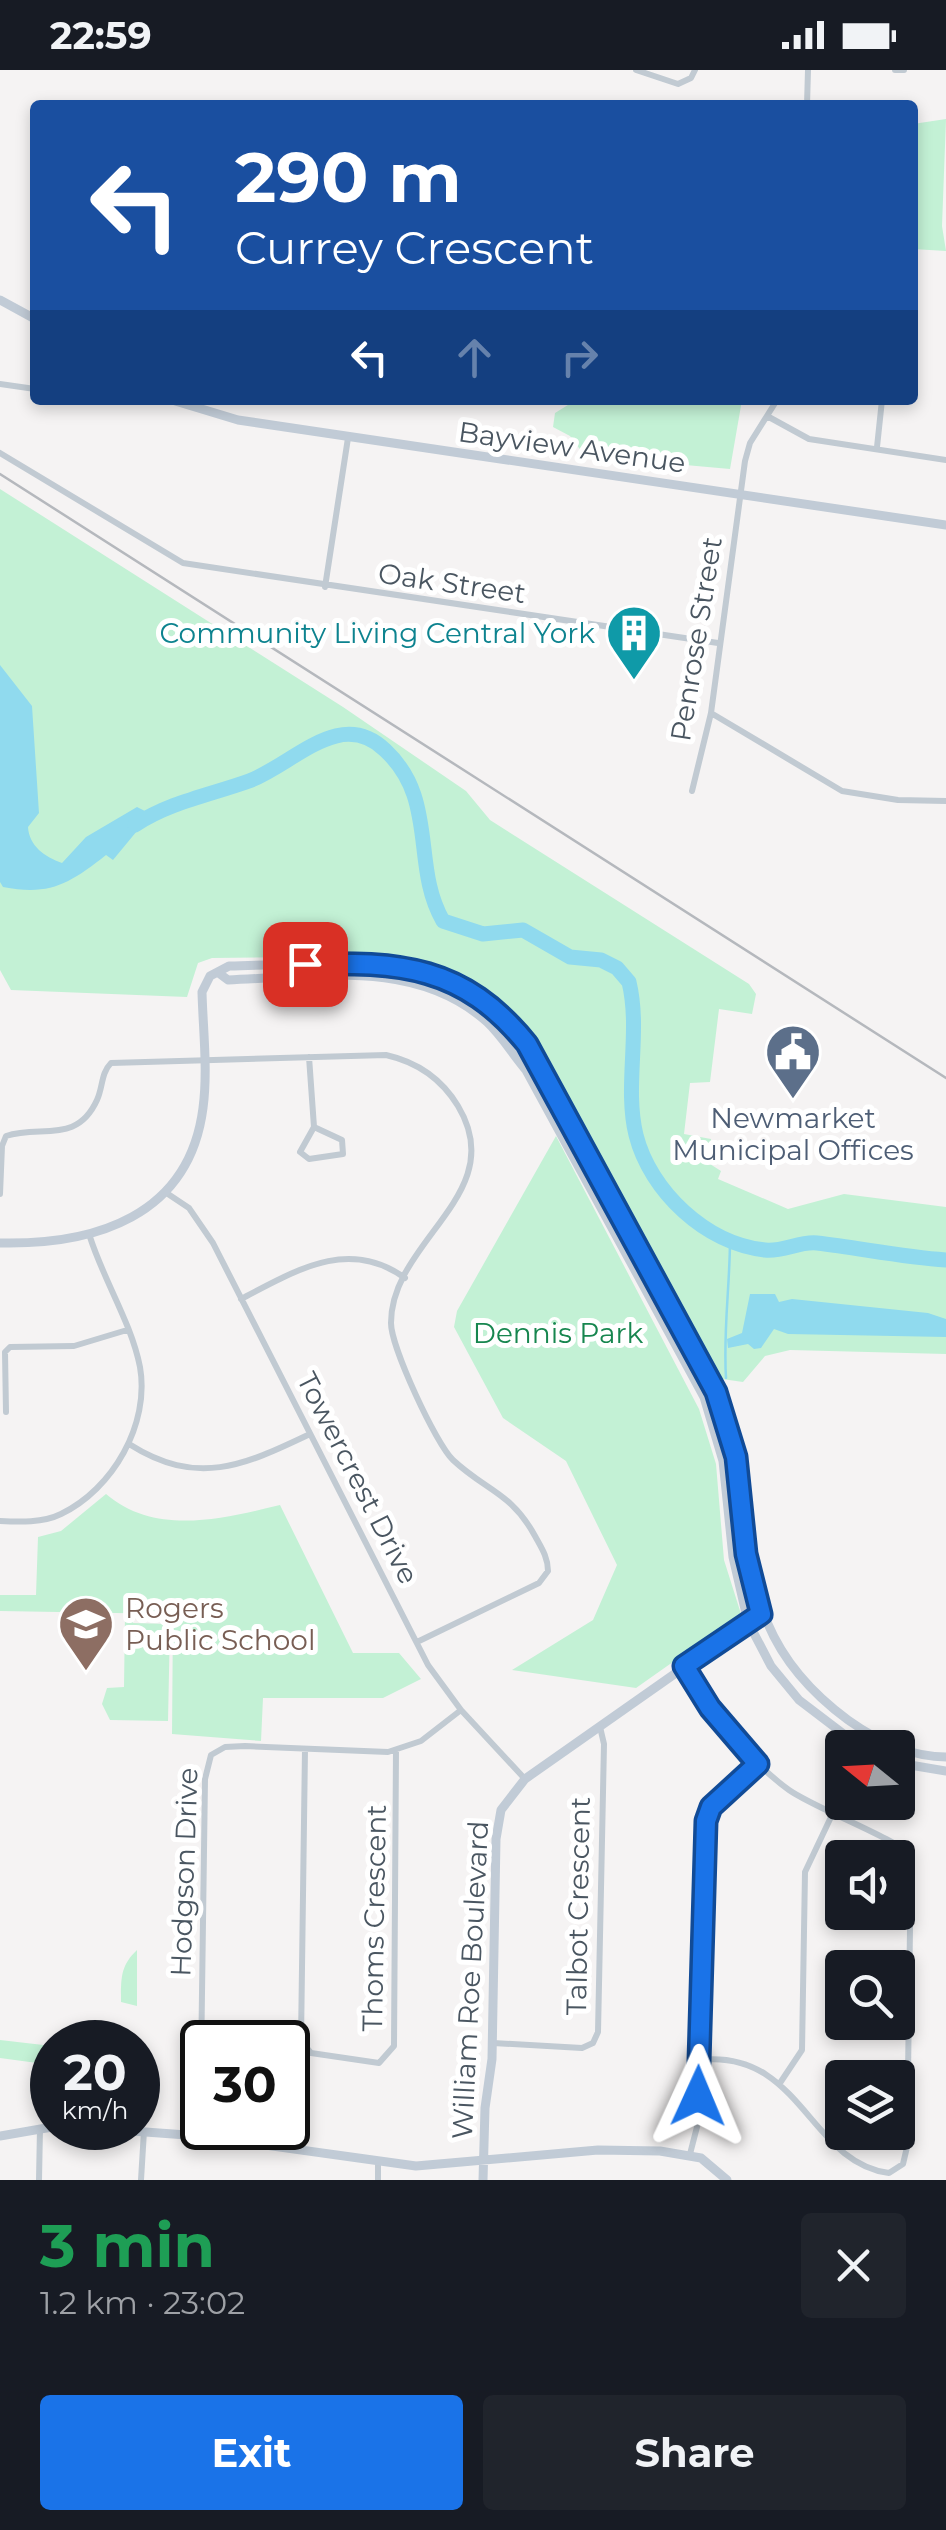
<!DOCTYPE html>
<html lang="en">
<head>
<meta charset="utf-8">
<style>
	:root { --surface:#171b24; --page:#20242c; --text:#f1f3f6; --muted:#9ea1a6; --accent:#1a73e8 }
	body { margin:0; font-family:Montserrat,sans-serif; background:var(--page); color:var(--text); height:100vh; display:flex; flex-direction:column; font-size:38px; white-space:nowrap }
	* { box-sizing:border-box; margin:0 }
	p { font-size:32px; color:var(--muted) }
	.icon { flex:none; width:55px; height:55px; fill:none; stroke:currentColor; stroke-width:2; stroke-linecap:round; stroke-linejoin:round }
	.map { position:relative; height:2110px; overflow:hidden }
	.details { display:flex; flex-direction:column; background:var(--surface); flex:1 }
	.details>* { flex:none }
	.banner { position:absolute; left:30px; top:30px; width:888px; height:305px; border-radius:10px; box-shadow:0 5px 15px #0003; background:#1a4fa0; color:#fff; overflow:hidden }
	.needle { width:65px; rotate:288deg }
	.fabs { position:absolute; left:825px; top:1660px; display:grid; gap:20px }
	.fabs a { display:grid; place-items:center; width:90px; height:90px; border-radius:10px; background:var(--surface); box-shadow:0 5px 15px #0003; font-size:50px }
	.speed { position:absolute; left:30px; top:1950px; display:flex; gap:20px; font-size:50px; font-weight:700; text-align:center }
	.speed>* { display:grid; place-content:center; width:130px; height:130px; border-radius:50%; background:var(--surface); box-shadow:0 5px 15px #0003; line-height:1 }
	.speed small { font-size:25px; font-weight:400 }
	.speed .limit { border:5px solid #111; border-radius:15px; background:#fff; color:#111 }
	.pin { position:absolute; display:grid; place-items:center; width:85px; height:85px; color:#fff; margin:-42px; border-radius:20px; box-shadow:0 5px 15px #0006 }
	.me { position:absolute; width:110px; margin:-55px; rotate:1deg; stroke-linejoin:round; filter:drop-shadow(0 0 8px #0008) }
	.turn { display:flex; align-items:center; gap:35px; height:210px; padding:0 40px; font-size:45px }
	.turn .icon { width:130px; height:130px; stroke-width:2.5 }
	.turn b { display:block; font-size:70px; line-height:85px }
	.lanes { display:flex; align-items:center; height:95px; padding:0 40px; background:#0003; justify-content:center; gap:50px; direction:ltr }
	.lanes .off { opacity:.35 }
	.round { display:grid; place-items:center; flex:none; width:105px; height:105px; border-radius:10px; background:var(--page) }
	.overview { display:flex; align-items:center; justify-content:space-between; height:170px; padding:0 40px }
	h1 { font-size:60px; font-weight:700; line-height:75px; color:#1e9e55 }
	.button { display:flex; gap:20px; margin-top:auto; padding:20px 40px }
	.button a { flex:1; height:115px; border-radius:10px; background:var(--accent); color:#fff; font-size:40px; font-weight:700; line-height:115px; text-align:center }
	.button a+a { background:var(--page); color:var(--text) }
	.status { display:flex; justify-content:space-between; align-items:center; height:70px; padding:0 50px; background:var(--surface); direction:ltr }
	.status svg { height:28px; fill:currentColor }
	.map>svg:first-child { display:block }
	.green { fill:#c3f1d5 }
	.water { fill:#90daee }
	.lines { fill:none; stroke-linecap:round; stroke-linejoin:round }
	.stream { stroke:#90daee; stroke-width:2.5 }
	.river { stroke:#90daee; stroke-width:15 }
	.street { stroke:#c1cad2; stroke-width:6 }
	.secondary { stroke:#c1cbd6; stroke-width:9 }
	.rail { stroke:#b5b8bd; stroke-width:2.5 }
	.route-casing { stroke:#114b97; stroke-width:25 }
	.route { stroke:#1a73e8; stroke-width:18 }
	.labels { text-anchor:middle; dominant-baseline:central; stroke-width:10; stroke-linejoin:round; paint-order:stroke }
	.street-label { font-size:28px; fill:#4a5661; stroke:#fff }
	.culture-label { font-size:28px; fill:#0d838f; stroke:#fff; text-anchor:end }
	.service-label { font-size:28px; fill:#4e5e75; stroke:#fff }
	.park-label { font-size:28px; fill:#17864f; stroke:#fff }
	.education-label { font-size:28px; fill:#785e54; stroke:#fff; text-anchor:start }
</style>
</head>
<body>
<div class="status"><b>22:59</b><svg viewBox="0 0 49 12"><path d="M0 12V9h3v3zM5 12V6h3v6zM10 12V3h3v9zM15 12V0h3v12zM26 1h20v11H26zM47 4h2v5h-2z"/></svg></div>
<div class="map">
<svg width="946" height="2110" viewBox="0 0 946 2110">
	<rect width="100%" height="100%" fill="#f5f3f3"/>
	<!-- green -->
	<path class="green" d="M 946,49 L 942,156 L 946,181 L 913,179 L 913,54 Z
		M 576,330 L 742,330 L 730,399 L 585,386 L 570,366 L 553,357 L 555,343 Z
		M 0,419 L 343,637 L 466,721 L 490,750 L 749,914 L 756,924 L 752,944 L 719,939 L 710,1012 L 690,1013 L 684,1064 L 711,1069 L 710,1094 L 721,1101 L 718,1109 L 788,1139 L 844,1124 L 946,1137 L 946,1284 L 790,1280 L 765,1286 L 743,1312 L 715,1308 L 544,990 L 514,945 L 486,923 L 446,900 L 406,886 L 212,888 L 198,893 L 187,927 L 11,920 L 0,900 Z
		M 556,1066 L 699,1339 L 716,1394 L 724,1490 L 741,1544 L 636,1618 L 512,1600 L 593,1550 L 617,1495 L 566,1391 L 503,1348 L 454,1257 L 457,1241 Z
		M 106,1424 C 155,1466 222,1449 280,1435 L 353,1583 L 399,1583 L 421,1609 L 383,1628 L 263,1628 L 261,1671 L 172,1664 L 173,1544 L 0,1541 L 0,1525 L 36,1525 L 38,1467 L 61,1461 Z
		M 125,1546 L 133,1546 L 133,1553 L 170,1554 L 168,1651 L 110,1650 L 102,1634 L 107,1618 L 124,1617 Z
		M 137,1880 L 137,1936 L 121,1932 C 121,1909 120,1896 137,1880 Z
		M 0,1970 L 52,1976 L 52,1995 L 0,1988 Z"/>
	<!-- water -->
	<path class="water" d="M 0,595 L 32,636 L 39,743 L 28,757 C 29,776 45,787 62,793 L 86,767 L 137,737 L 151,744 L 113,790 L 106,785 C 69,814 50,826 3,817 L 0,812 Z
		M 750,1224 L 775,1224 L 779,1232 L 792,1229 L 928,1243 L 946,1249 L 946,1267 L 788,1264 L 774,1259 L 761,1278 L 754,1279 L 748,1274 L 728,1278 L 727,1269 L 742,1263 Z"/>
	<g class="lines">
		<!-- stream -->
		<path class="stream" d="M 726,1308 C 723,1260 730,1216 730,1169"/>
		<!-- river -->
		<path class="river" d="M 135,755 C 170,732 210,725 249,711 C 294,694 340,637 385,680 C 399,693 408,707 414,725 C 428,767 420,811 443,851 L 483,864 L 523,860 L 570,887 L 601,890 L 617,898 L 629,912 C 641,962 624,1016 636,1065 C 650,1121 706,1174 765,1180 C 783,1182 800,1171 817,1173 C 860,1178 902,1187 946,1190"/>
		<!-- street -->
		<path class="street" d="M 636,0 L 678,14 L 691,8 L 695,0
			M 895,0 L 904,0
			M 807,35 L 808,0
			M 0,314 L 35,319
			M 101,330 L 136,330
			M 767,346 L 809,369 L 946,390
			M 877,377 L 882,330
			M 0,383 L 183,493 L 718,573
			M 325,517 L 348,368
			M 711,643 L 842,721 L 898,730 L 946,731
			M 692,721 L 711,643 L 745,391 L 750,373 L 777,330
			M 309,987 L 314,1057 L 300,1082 L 309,1089 L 343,1084 L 342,1070 L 314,1057
			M 165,1122 L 189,1138 L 213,1173 L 428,1595 L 461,1640 L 525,1709
			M 0,1124 L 2,1076 L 6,1066 C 42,1055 77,1074 97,1030 C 103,1017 101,1003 111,993 L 386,985 C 417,992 441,1008 458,1036 C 511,1124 391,1170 391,1253 C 391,1277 436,1374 453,1390 C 486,1421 511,1422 535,1466 C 541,1477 548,1487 548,1501 L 539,1513 L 417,1572
			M 241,1229 C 295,1201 348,1167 405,1208
			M 6,1342 L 5,1282 L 10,1277 L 74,1276 L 127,1260
			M 129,1374 C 197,1417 243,1396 310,1364
			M 0,1451 C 19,1452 43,1453 61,1444 C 113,1419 150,1354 140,1297 C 131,1252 104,1211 90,1167
			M 684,1596 C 716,1641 743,1687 789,1720 C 816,1739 898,1769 911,1786 L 907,2077 L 903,2094 L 889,2103 C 809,2093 801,1978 699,1990
			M 305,1679 L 301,1971 L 311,1983 L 379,1993 L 394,1976 L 396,1680
			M 493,1973 L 582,1978 L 593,1973 L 598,1962 L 604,1674 L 600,1657
			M 780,2013 L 802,1980 L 805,1802 L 831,1747
			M 200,2066 L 205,1709 L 211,1685 L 225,1677 L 245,1676 L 388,1682 L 421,1671 L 461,1640
			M 690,2084 L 698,2053 L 706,1751 L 711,1737 L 758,1694
			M 39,2110 L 40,2058
			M 141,2110 L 144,2061
			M 378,2110 L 378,2094"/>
		<!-- secondary -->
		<path class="secondary" d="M 0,230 L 35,249
			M 172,330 L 238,350 L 946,455
			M 220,904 L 228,910 C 315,907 416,888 487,952 C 502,966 513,985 526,1000 L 704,1327 L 723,1391 L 733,1487 L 748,1552 L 771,1596 L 799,1630 L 862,1678
			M 0,1173 C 94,1175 189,1147 203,1038 C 208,1000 203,960 202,922 L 210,906 L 229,896 C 346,894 444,873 527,974 C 569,1052 612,1130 654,1209 C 674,1246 700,1283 716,1322 C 768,1450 715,1552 848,1650 C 876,1670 911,1687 946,1687
			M 898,1693 L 946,1701
			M 91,2058 L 200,2066 L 416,2096 L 598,2080 L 660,2081 L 701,2088 L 727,2110
			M 0,2066 L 52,2057
			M 483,2110 L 485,2038 L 492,1989 L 496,1769 L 501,1740 L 525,1709 L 750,1551"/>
		<!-- rail -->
		<path class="rail" d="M 0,404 L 946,1008"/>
	</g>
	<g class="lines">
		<!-- route casing -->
		<g class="route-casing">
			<path id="route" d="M 305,894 C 400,892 463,895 527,974 L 716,1322 L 736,1387 L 746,1484 L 761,1544 L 684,1596 L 710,1638 L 758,1694 L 711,1737 L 706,1751 L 698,2026"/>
		</g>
		<!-- route -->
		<use href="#route" class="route"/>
	</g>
	<!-- icons -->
	<defs>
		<g id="building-pin" transform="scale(2.875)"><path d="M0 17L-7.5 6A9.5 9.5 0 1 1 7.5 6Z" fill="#0f9aa8" stroke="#fff"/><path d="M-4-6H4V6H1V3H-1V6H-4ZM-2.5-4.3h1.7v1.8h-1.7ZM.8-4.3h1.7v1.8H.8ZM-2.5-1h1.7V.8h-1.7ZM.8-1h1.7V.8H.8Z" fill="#fff"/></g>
		<g id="civic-pin" transform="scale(2.875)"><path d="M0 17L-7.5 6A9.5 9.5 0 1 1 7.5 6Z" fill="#5c6f8a" stroke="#fff"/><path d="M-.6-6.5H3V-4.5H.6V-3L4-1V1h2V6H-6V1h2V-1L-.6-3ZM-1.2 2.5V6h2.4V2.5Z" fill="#fff"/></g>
		<g id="school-pin" transform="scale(2.875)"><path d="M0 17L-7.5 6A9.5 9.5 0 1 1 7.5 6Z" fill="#8d6e63" stroke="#fff"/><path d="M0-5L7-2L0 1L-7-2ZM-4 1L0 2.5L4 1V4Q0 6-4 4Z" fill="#fff"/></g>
	</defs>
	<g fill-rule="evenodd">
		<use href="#building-pin" x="634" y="563"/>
		<use href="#civic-pin" x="793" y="982"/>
		<use href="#school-pin" x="86" y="1554"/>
	</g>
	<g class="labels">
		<!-- street labels -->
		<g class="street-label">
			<text transform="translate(572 377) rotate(8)">Bayview Avenue</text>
			<text transform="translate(452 513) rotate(8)">Oak Street</text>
			<text transform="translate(696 569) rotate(-81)">Penrose Street</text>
			<text transform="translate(358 1408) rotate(63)">Towercrest Drive</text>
			<text transform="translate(184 1802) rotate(-88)">Hodgson Drive</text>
			<text transform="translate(578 1836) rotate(-89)">Talbot Crescent</text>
			<text transform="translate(374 1848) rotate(-89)">Thoms Crescent</text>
			<text transform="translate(470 1910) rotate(-87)">William Roe Boulevard</text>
		</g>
		<!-- culture labels -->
		<g class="culture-label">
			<text x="595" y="563">Community Living Central York</text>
		</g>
		<!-- service labels -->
		<g class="service-label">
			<text x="793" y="1048">Newmarket<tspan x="793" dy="32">Municipal Offices</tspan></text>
		</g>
		<!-- park labels -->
		<g class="park-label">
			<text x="558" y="1263">Dennis Park</text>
		</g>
		<!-- education labels -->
		<g class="education-label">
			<text x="125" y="1538">Rogers<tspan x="125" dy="32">Public School</tspan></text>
		</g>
	</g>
</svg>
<div class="fabs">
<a><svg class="needle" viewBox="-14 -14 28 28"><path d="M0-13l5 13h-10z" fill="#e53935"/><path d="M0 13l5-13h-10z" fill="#9ea1a6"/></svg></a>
<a><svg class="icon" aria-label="sound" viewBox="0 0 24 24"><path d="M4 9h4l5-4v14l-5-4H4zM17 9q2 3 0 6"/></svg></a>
<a><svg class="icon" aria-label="search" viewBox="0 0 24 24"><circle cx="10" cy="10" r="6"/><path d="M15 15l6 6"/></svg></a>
<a><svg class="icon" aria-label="layers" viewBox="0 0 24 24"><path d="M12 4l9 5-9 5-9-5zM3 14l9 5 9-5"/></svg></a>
</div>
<div class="speed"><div>20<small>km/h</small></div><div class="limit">30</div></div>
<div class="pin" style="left:305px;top:894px;background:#d93025"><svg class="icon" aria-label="arrive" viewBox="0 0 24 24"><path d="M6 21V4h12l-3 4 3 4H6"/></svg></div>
<svg class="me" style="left:698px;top:2026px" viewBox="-20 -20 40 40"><path d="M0-17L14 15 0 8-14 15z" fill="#1a73e8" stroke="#fff" stroke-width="4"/></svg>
<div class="banner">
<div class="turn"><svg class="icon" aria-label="left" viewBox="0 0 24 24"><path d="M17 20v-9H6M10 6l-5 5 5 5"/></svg><div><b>290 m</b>Currey Crescent</div></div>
<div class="lanes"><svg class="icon" aria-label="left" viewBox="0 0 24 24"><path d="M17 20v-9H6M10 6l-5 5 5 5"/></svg><svg class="icon off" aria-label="ahead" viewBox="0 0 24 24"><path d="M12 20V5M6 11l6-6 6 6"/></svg><svg class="icon off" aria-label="right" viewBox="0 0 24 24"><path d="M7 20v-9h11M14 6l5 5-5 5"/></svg></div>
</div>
</div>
<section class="details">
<div class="overview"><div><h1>3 min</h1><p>1.2 km · 23:02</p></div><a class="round"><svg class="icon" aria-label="close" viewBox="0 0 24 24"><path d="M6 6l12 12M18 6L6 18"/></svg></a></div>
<div class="button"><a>Exit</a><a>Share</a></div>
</section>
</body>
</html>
